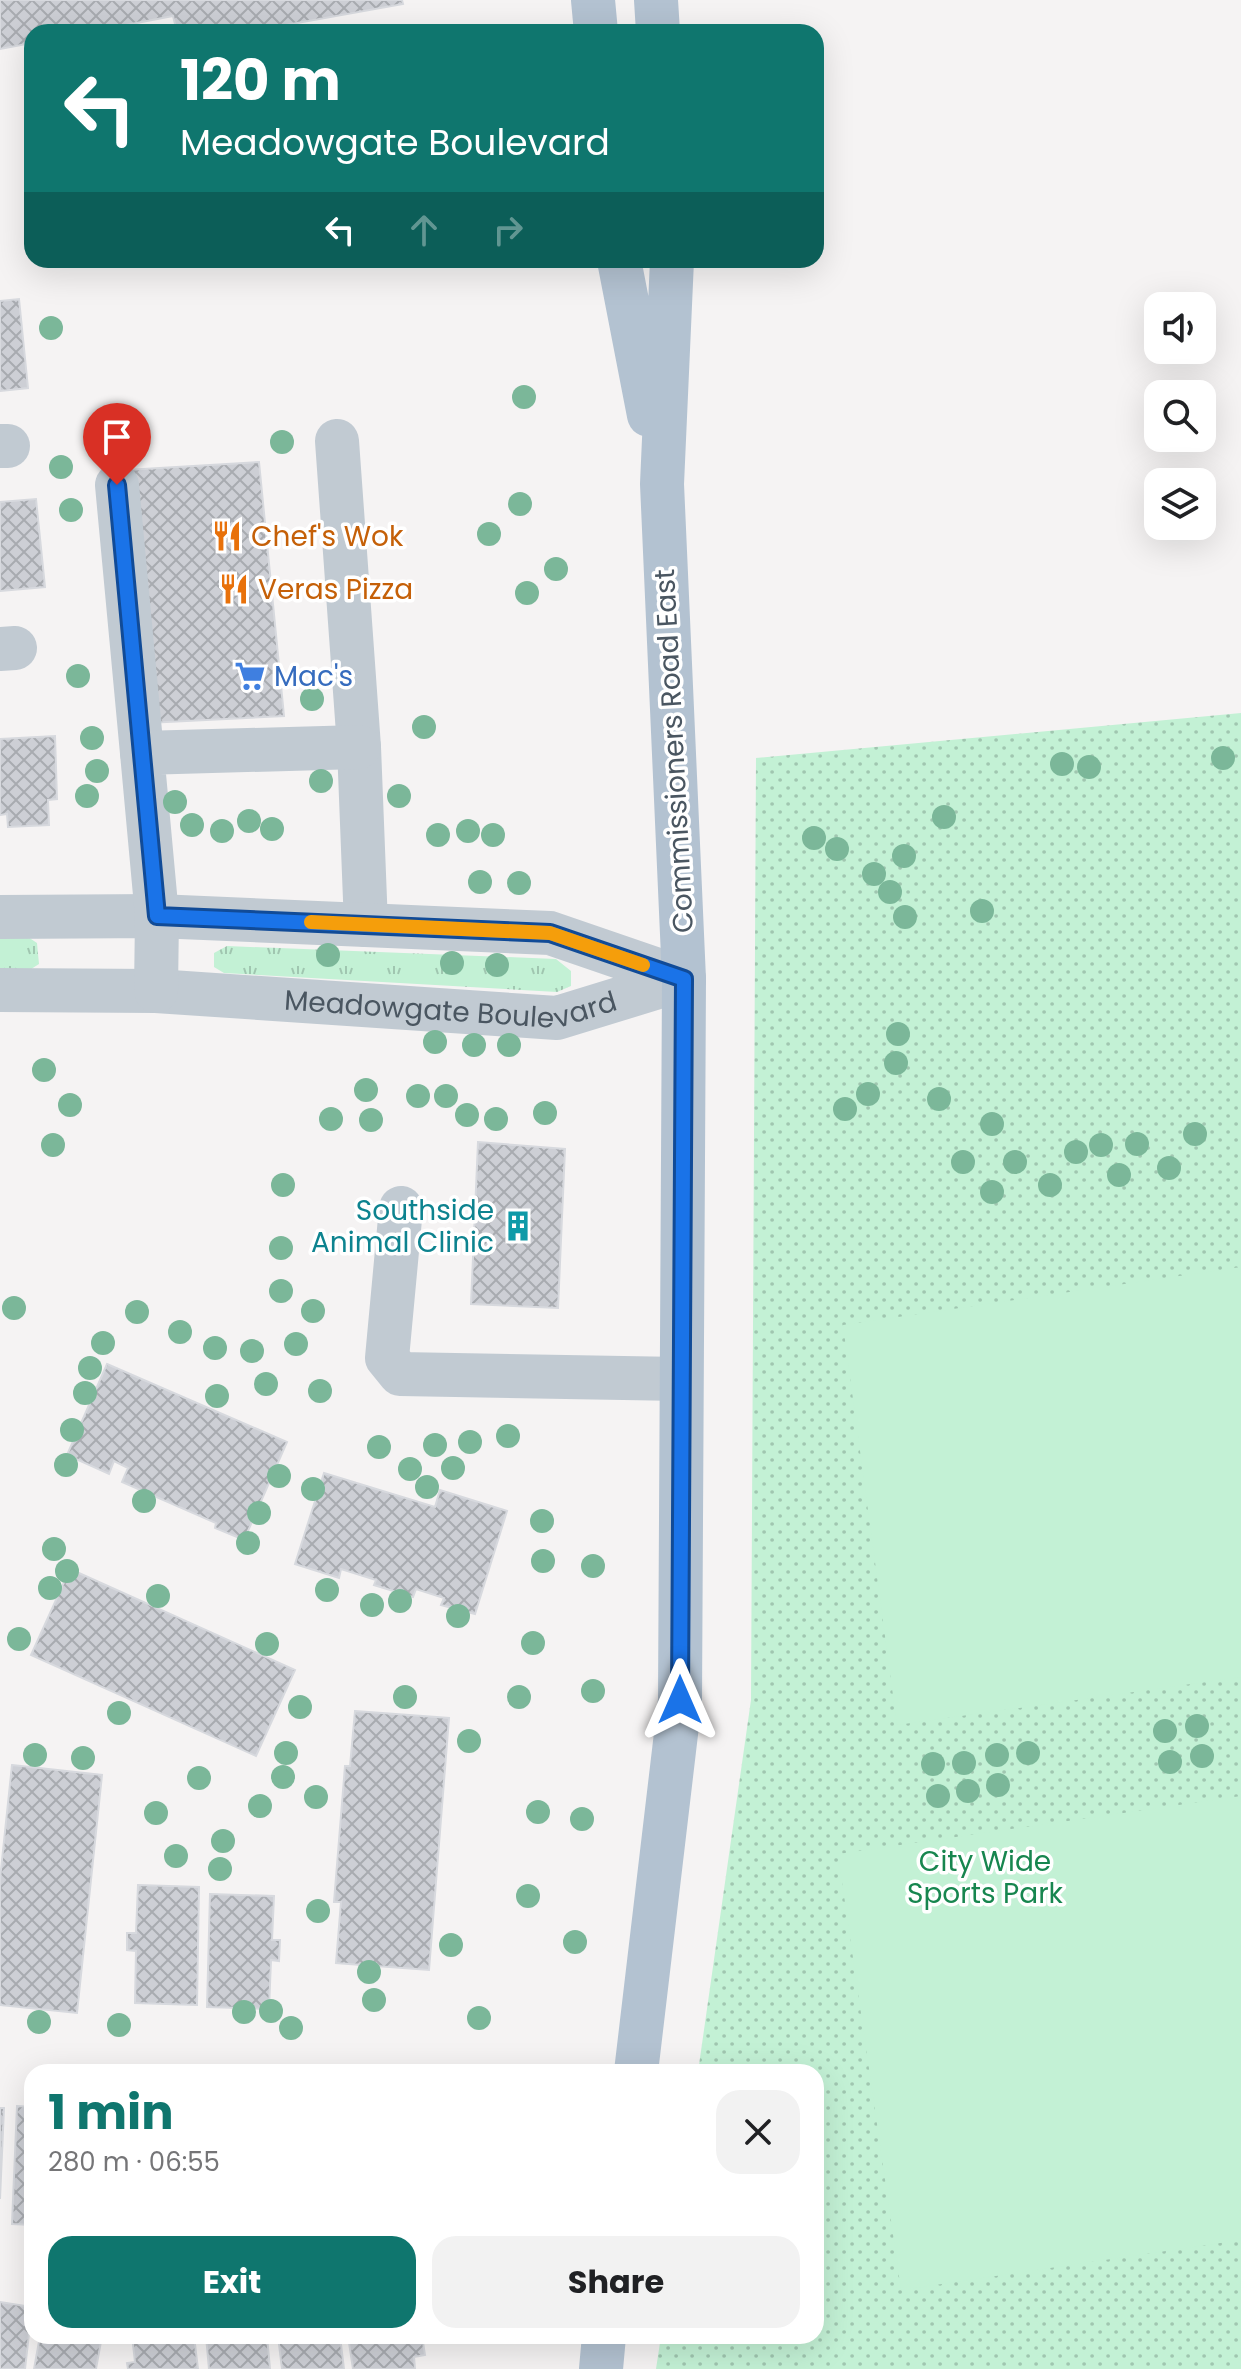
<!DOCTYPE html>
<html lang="en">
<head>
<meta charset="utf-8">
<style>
	:root { --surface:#fff; --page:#f2f2f2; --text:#202124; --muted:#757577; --accent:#0f766e }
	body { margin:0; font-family:Poppins,sans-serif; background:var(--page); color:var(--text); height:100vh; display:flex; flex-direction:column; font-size:30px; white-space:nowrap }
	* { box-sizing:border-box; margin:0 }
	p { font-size:26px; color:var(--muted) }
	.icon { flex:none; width:44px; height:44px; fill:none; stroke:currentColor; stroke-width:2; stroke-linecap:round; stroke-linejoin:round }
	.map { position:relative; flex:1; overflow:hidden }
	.sheet { position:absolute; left:24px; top:2064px; width:800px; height:280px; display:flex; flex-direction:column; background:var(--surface); border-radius:24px; box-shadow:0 8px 32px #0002 }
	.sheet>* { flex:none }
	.guide { position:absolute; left:24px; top:24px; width:800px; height:244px; border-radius:24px; box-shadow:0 8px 32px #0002; background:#0f766e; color:#fff; overflow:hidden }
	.fabs { position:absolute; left:1144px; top:292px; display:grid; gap:16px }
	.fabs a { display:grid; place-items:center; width:72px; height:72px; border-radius:16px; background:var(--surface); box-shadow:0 8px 32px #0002; font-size:40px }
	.pin { position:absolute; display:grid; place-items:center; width:68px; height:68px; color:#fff; margin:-82px -34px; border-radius:50% 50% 50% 0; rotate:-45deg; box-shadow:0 0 8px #0007 }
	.pin .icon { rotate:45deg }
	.me { position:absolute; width:88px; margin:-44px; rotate:0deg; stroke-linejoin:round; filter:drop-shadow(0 0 6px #0008) }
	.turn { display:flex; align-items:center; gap:28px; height:168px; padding:0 24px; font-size:36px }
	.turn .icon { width:104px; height:104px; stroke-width:2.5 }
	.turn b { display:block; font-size:56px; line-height:68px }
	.lanes { display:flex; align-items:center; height:76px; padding:0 24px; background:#0003; justify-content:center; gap:40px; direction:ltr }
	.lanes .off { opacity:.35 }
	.round { display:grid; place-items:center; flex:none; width:84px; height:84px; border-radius:24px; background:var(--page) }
	.overview { display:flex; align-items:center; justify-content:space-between; height:136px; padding:0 24px }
	h1 { font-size:48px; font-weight:700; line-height:60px; color:var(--accent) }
	.primary-button { display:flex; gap:16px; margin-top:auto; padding:16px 24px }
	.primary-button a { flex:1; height:92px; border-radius:24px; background:var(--accent); color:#fff; font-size:32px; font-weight:700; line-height:92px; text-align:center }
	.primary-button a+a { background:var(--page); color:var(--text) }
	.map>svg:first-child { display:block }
	.grass { fill:url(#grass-tufts) }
	.park { fill:url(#park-dots) }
	.garden { fill:#c3f1d5 }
	.building { fill:url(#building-cross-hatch); stroke:#d7d9de; stroke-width:2 }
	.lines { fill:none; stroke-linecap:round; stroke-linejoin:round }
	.minor { stroke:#c1cad2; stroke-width:44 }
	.major { stroke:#b3c2d1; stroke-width:44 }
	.tree { fill:#7bb799 }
	.route-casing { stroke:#114b97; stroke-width:20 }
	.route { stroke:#1a73e8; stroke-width:14 }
	.slow { stroke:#f59e0b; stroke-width:14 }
	.labels { text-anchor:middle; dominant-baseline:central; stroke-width:7; stroke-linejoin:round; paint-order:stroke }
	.food-label { font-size:28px; fill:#c56008; stroke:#fff; text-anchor:start }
	.shop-label { font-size:28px; fill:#366cbe; stroke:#fff; text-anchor:start }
	.street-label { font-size:28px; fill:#4a5661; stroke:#fff }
	.culture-label { font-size:28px; fill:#0d838f; stroke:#fff; text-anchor:end }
	.park-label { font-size:28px; fill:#17864f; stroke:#fff }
</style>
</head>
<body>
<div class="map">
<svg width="1241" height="2369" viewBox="0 0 1241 2369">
	<defs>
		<pattern id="grass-tufts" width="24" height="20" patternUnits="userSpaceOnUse" patternTransform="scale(2)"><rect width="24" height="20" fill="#c3f1d5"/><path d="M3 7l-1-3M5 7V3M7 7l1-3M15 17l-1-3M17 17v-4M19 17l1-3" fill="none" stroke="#a0c6b0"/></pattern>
		<pattern id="park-dots" width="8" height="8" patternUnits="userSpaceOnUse" patternTransform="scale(2)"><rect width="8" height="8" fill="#c3f1d5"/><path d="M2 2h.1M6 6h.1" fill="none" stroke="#a0c6b0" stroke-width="1.8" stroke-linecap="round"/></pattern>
		<pattern id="building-cross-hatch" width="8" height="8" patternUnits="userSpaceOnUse" patternTransform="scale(2)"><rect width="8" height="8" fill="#cdcfd5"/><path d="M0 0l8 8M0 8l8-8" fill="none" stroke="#a8abb0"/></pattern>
	</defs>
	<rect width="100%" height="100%" fill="#f5f3f3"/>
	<!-- grass -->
	<path class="grass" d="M 0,937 L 28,937 L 37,943 L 39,964 L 28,971 L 0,971 Z
		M 227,946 L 556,959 L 571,971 L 571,986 L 557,992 L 224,973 L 214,967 L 214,953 Z"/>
	<!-- park -->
	<path class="park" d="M 1241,713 L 1241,2369 L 656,2369 L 661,2336 L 816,2336 L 816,2072 L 698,2072 L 751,1700 L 756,758 Z"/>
	<!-- garden -->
	<path class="garden" d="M 1241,1267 L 1241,1677 L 897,1725 L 843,1325 Z
		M 1241,1796 L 1241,2240 L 901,2290 L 838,1854 Z"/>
	<!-- building -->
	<path class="building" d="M 0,0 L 402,0 L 403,4 L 247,32 L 177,32 L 173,16 L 90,32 L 32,32 L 32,43 L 0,49 Z
		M 19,299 L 28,388 L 0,391 L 0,301 Z
		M 259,462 L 284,716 L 148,723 L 127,470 Z
		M 36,499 L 45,587 L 0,591 L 0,502 Z
		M 55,736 L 57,799 L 48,800 L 49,825 L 8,827 L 7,814 L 0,815 L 0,739 Z
		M 478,1142 L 565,1149 L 558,1308 L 471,1304 Z
		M 107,1364 L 287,1442 L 244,1540 L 215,1528 L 216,1523 L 122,1482 L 128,1468 L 114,1461 L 109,1474 L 67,1455 Z
		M 324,1473 L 435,1507 L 440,1490 L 507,1511 L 475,1614 L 441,1605 L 444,1598 L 416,1589 L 413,1597 L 374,1585 L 376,1580 L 341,1569 L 339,1578 L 295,1564 Z
		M 70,1569 L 295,1670 L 256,1756 L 31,1655 Z
		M 355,1711 L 449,1718 L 429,1970 L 336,1963 L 341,1902 L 334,1902 L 345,1766 L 350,1766 Z
		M 12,1765 L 102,1775 L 77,2013 L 0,2005 L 0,1879 Z
		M 138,1885 L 199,1887 L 197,2005 L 135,2003 L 136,1951 L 127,1950 L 127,1933 L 136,1933 Z
		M 210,1894 L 274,1896 L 272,1940 L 280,1940 L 279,1961 L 271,1960 L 269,2009 L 207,2007 Z
		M 17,2106 L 32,2107 L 32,2225 L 12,2224 Z
		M 0,2108 L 4,2108 L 0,2199 Z
		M 0,2302 L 32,2307 L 25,2369 L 0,2369 Z
		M 40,2336 L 102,2336 L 96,2369 L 34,2369 Z
		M 132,2336 L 194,2336 L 198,2369 L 128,2369 L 127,2363 L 135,2362 Z
		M 206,2336 L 267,2336 L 270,2369 L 209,2369 Z
		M 278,2336 L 340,2336 L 344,2369 L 282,2369 Z
		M 348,2336 L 422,2336 L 425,2355 L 414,2357 L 415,2369 L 353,2369 Z"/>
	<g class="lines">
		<!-- minor -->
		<g class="minor">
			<path d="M 337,441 L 359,747 L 366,925"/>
			<path d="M 0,446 L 8,446"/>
			<path d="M 117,485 L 142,753"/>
			<path d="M 0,649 L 15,648"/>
			<path d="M 0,917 L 157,916 L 550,933 L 684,979"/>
			<path id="s1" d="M 0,990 L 156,991 L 557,1018 L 684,979"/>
			<path d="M 156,991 L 157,916 L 142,753 L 359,747"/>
			<path d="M 401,1208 L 387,1358 L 400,1374 L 681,1379"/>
		</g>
		<!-- major -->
		<path class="major" d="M 593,0 L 596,32
			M 656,0 L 658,32
			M 619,260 L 649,415
			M 636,2072 L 680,1700 L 684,979 L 662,484 L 672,260
			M 601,2369 L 604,2336"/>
	</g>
	<!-- trees -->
	<g class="tree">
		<circle cx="51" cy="328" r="12"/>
		<circle cx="524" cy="397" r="12"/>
		<circle cx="282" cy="442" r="12"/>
		<circle cx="61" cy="467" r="12"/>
		<circle cx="520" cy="504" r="12"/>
		<circle cx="71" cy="510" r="12"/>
		<circle cx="489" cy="534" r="12"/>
		<circle cx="556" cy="569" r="12"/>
		<circle cx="527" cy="593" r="12"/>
		<circle cx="78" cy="676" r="12"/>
		<circle cx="312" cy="699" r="12"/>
		<circle cx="424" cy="727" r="12"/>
		<circle cx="92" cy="738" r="12"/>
		<circle cx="1223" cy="758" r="12"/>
		<circle cx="1062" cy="764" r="12"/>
		<circle cx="1089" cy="767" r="12"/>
		<circle cx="97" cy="771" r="12"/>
		<circle cx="321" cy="781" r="12"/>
		<circle cx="87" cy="796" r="12"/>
		<circle cx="399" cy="796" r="12"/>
		<circle cx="175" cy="802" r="12"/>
		<circle cx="944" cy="817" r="12"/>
		<circle cx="249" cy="821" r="12"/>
		<circle cx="192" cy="825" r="12"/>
		<circle cx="272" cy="829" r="12"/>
		<circle cx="222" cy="831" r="12"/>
		<circle cx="468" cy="831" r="12"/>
		<circle cx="438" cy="835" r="12"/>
		<circle cx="493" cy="835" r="12"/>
		<circle cx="814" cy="838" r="12"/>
		<circle cx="837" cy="849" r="12"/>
		<circle cx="904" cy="856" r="12"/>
		<circle cx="874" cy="874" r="12"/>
		<circle cx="480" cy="882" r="12"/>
		<circle cx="519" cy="883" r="12"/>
		<circle cx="890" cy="892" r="12"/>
		<circle cx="982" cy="911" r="12"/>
		<circle cx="905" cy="917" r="12"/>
		<circle cx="328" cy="955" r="12"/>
		<circle cx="452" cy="963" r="12"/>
		<circle cx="497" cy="965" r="12"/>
		<circle cx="898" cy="1034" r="12"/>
		<circle cx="435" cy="1042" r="12"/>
		<circle cx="474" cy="1045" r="12"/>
		<circle cx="509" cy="1045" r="12"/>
		<circle cx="896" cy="1063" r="12"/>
		<circle cx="44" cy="1070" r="12"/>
		<circle cx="366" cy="1090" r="12"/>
		<circle cx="868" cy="1094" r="12"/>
		<circle cx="418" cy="1096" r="12"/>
		<circle cx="446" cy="1096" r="12"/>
		<circle cx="939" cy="1099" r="12"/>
		<circle cx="70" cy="1105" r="12"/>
		<circle cx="845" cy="1109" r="12"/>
		<circle cx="545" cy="1113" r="12"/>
		<circle cx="467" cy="1115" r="12"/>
		<circle cx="331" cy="1119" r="12"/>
		<circle cx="496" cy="1119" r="12"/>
		<circle cx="371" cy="1120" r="12"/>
		<circle cx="992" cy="1124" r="12"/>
		<circle cx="1195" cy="1134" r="12"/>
		<circle cx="1137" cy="1144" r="12"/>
		<circle cx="53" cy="1145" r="12"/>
		<circle cx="1101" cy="1145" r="12"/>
		<circle cx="1076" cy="1152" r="12"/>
		<circle cx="963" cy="1162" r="12"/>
		<circle cx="1015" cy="1162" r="12"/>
		<circle cx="1169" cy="1168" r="12"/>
		<circle cx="1119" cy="1175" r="12"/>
		<circle cx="283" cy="1185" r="12"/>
		<circle cx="1050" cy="1185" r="12"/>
		<circle cx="992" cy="1192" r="12"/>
		<circle cx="281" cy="1248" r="12"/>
		<circle cx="281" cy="1291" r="12"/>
		<circle cx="14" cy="1308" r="12"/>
		<circle cx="313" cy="1311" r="12"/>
		<circle cx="137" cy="1312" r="12"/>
		<circle cx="180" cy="1332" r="12"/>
		<circle cx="103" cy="1343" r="12"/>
		<circle cx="296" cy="1344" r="12"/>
		<circle cx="215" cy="1348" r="12"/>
		<circle cx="252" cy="1351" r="12"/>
		<circle cx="90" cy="1368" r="12"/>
		<circle cx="266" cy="1384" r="12"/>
		<circle cx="320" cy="1391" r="12"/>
		<circle cx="85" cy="1393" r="12"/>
		<circle cx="217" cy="1396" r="12"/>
		<circle cx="72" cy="1430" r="12"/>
		<circle cx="508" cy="1436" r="12"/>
		<circle cx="470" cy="1442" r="12"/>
		<circle cx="435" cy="1445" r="12"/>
		<circle cx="379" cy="1447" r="12"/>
		<circle cx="66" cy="1465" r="12"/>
		<circle cx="453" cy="1468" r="12"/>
		<circle cx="410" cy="1469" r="12"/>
		<circle cx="279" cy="1476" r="12"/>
		<circle cx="427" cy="1487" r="12"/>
		<circle cx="313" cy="1489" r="12"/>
		<circle cx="144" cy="1501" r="12"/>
		<circle cx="259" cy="1513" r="12"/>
		<circle cx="542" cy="1521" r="12"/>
		<circle cx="248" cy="1543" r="12"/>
		<circle cx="54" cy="1549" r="12"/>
		<circle cx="543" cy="1561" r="12"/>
		<circle cx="593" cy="1566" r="12"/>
		<circle cx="67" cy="1571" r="12"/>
		<circle cx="50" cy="1588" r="12"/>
		<circle cx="327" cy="1590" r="12"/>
		<circle cx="158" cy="1596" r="12"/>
		<circle cx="400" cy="1601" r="12"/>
		<circle cx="372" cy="1605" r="12"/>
		<circle cx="458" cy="1616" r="12"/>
		<circle cx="19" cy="1639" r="12"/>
		<circle cx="533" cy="1643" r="12"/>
		<circle cx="267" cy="1644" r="12"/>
		<circle cx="593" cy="1691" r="12"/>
		<circle cx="405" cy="1697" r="12"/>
		<circle cx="519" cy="1697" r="12"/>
		<circle cx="300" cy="1707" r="12"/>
		<circle cx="119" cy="1713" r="12"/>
		<circle cx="1197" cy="1726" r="12"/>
		<circle cx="1165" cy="1731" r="12"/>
		<circle cx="469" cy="1741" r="12"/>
		<circle cx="286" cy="1753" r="12"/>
		<circle cx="1028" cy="1753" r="12"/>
		<circle cx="35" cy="1755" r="12"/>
		<circle cx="997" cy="1755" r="12"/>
		<circle cx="1202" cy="1756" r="12"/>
		<circle cx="83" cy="1758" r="12"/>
		<circle cx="1170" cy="1762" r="12"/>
		<circle cx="964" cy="1763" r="12"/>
		<circle cx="933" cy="1764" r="12"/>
		<circle cx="283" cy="1777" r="12"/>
		<circle cx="199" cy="1778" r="12"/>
		<circle cx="998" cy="1785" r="12"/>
		<circle cx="968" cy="1791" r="12"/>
		<circle cx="938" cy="1796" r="12"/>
		<circle cx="316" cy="1797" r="12"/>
		<circle cx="260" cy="1806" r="12"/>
		<circle cx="538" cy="1812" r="12"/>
		<circle cx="156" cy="1813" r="12"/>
		<circle cx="582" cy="1819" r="12"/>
		<circle cx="223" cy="1841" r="12"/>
		<circle cx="176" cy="1856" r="12"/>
		<circle cx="220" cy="1869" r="12"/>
		<circle cx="528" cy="1896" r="12"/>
		<circle cx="318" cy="1911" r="12"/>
		<circle cx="575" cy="1942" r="12"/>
		<circle cx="451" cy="1945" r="12"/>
		<circle cx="369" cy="1972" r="12"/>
		<circle cx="374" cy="2000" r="12"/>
		<circle cx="271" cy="2011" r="12"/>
		<circle cx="244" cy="2012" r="12"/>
		<circle cx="479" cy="2018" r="12"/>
		<circle cx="39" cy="2022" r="12"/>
		<circle cx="119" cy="2025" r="12"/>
		<circle cx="291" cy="2028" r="12"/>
	</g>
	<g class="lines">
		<!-- route casing -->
		<g class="route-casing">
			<path id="route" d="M 117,485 L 157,916 L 550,933 L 684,979 L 680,1700"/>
		</g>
		<!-- route -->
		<use href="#route" class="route"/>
		<!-- slow -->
		<path class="slow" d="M 311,922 L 550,933 L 643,965"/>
	</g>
	<!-- icons -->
	<defs>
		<g id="restaurant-bare" transform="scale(2.4)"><path d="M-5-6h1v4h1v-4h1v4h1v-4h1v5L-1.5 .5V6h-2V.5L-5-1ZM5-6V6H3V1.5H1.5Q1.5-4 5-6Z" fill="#e8710a" stroke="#fff" stroke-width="2.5" paint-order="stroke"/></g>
		<g id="supermarket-bare" transform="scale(2.4)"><path d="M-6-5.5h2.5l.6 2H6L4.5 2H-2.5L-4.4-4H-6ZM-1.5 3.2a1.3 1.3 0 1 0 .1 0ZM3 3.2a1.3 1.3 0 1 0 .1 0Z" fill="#3f7fe0" stroke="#fff" stroke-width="2.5" paint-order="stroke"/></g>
		<g id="building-bare" transform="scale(2.4)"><path d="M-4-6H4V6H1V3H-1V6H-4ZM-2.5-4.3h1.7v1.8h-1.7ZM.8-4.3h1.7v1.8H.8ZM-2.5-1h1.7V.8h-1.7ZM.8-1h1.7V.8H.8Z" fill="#0f9aa8" stroke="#fff" stroke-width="2.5" paint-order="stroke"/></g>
	</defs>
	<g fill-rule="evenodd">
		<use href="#restaurant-bare" x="227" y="536"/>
		<use href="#restaurant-bare" x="234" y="589"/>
		<use href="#supermarket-bare" x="250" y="676"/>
		<use href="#building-bare" x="518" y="1226"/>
	</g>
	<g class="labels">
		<!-- food labels -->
		<g class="food-label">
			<text x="251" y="536">Chef's Wok</text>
			<text x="258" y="589">Veras Pizza</text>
		</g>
		<!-- shop labels -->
		<g class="shop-label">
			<text x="274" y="676">Mac's</text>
		</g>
		<!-- street labels -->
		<g class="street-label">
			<text transform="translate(674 751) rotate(-93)">Commissioners Road East</text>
			<text stroke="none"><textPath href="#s1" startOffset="452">Meadowgate Boulevard</textPath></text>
		</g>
		<!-- culture labels -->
		<g class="culture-label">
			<text x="494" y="1210">Southside<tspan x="494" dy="32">Animal Clinic</tspan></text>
		</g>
		<!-- park labels -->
		<g class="park-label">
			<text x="985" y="1861">City Wide<tspan x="985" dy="32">Sports Park</tspan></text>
		</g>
	</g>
</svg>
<div class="fabs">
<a><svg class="icon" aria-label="sound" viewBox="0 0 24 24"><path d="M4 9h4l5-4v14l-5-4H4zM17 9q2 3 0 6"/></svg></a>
<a><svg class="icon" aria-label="search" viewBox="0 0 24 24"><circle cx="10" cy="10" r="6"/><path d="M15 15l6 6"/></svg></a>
<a><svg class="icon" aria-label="layers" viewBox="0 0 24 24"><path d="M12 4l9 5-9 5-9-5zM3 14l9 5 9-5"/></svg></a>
</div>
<div class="pin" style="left:117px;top:485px;background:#d93025"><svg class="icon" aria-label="arrive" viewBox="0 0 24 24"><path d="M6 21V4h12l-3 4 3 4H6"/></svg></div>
<svg class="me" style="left:680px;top:1700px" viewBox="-20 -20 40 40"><path d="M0-17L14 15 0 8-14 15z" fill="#1a73e8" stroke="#fff" stroke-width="4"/></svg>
<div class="guide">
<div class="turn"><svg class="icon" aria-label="left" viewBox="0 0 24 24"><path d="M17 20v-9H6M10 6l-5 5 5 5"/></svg><div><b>120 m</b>Meadowgate Boulevard</div></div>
<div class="lanes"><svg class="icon" aria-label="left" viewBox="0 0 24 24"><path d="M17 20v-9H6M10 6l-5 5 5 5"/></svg><svg class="icon off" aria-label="ahead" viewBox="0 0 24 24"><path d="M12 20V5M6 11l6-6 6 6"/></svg><svg class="icon off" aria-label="right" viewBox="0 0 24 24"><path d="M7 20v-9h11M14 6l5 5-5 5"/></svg></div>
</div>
<section class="sheet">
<div class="overview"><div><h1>1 min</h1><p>280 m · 06:55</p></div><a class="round"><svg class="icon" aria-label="close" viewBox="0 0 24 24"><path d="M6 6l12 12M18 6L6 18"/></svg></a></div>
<div class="primary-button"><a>Exit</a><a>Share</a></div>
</section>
</div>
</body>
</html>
